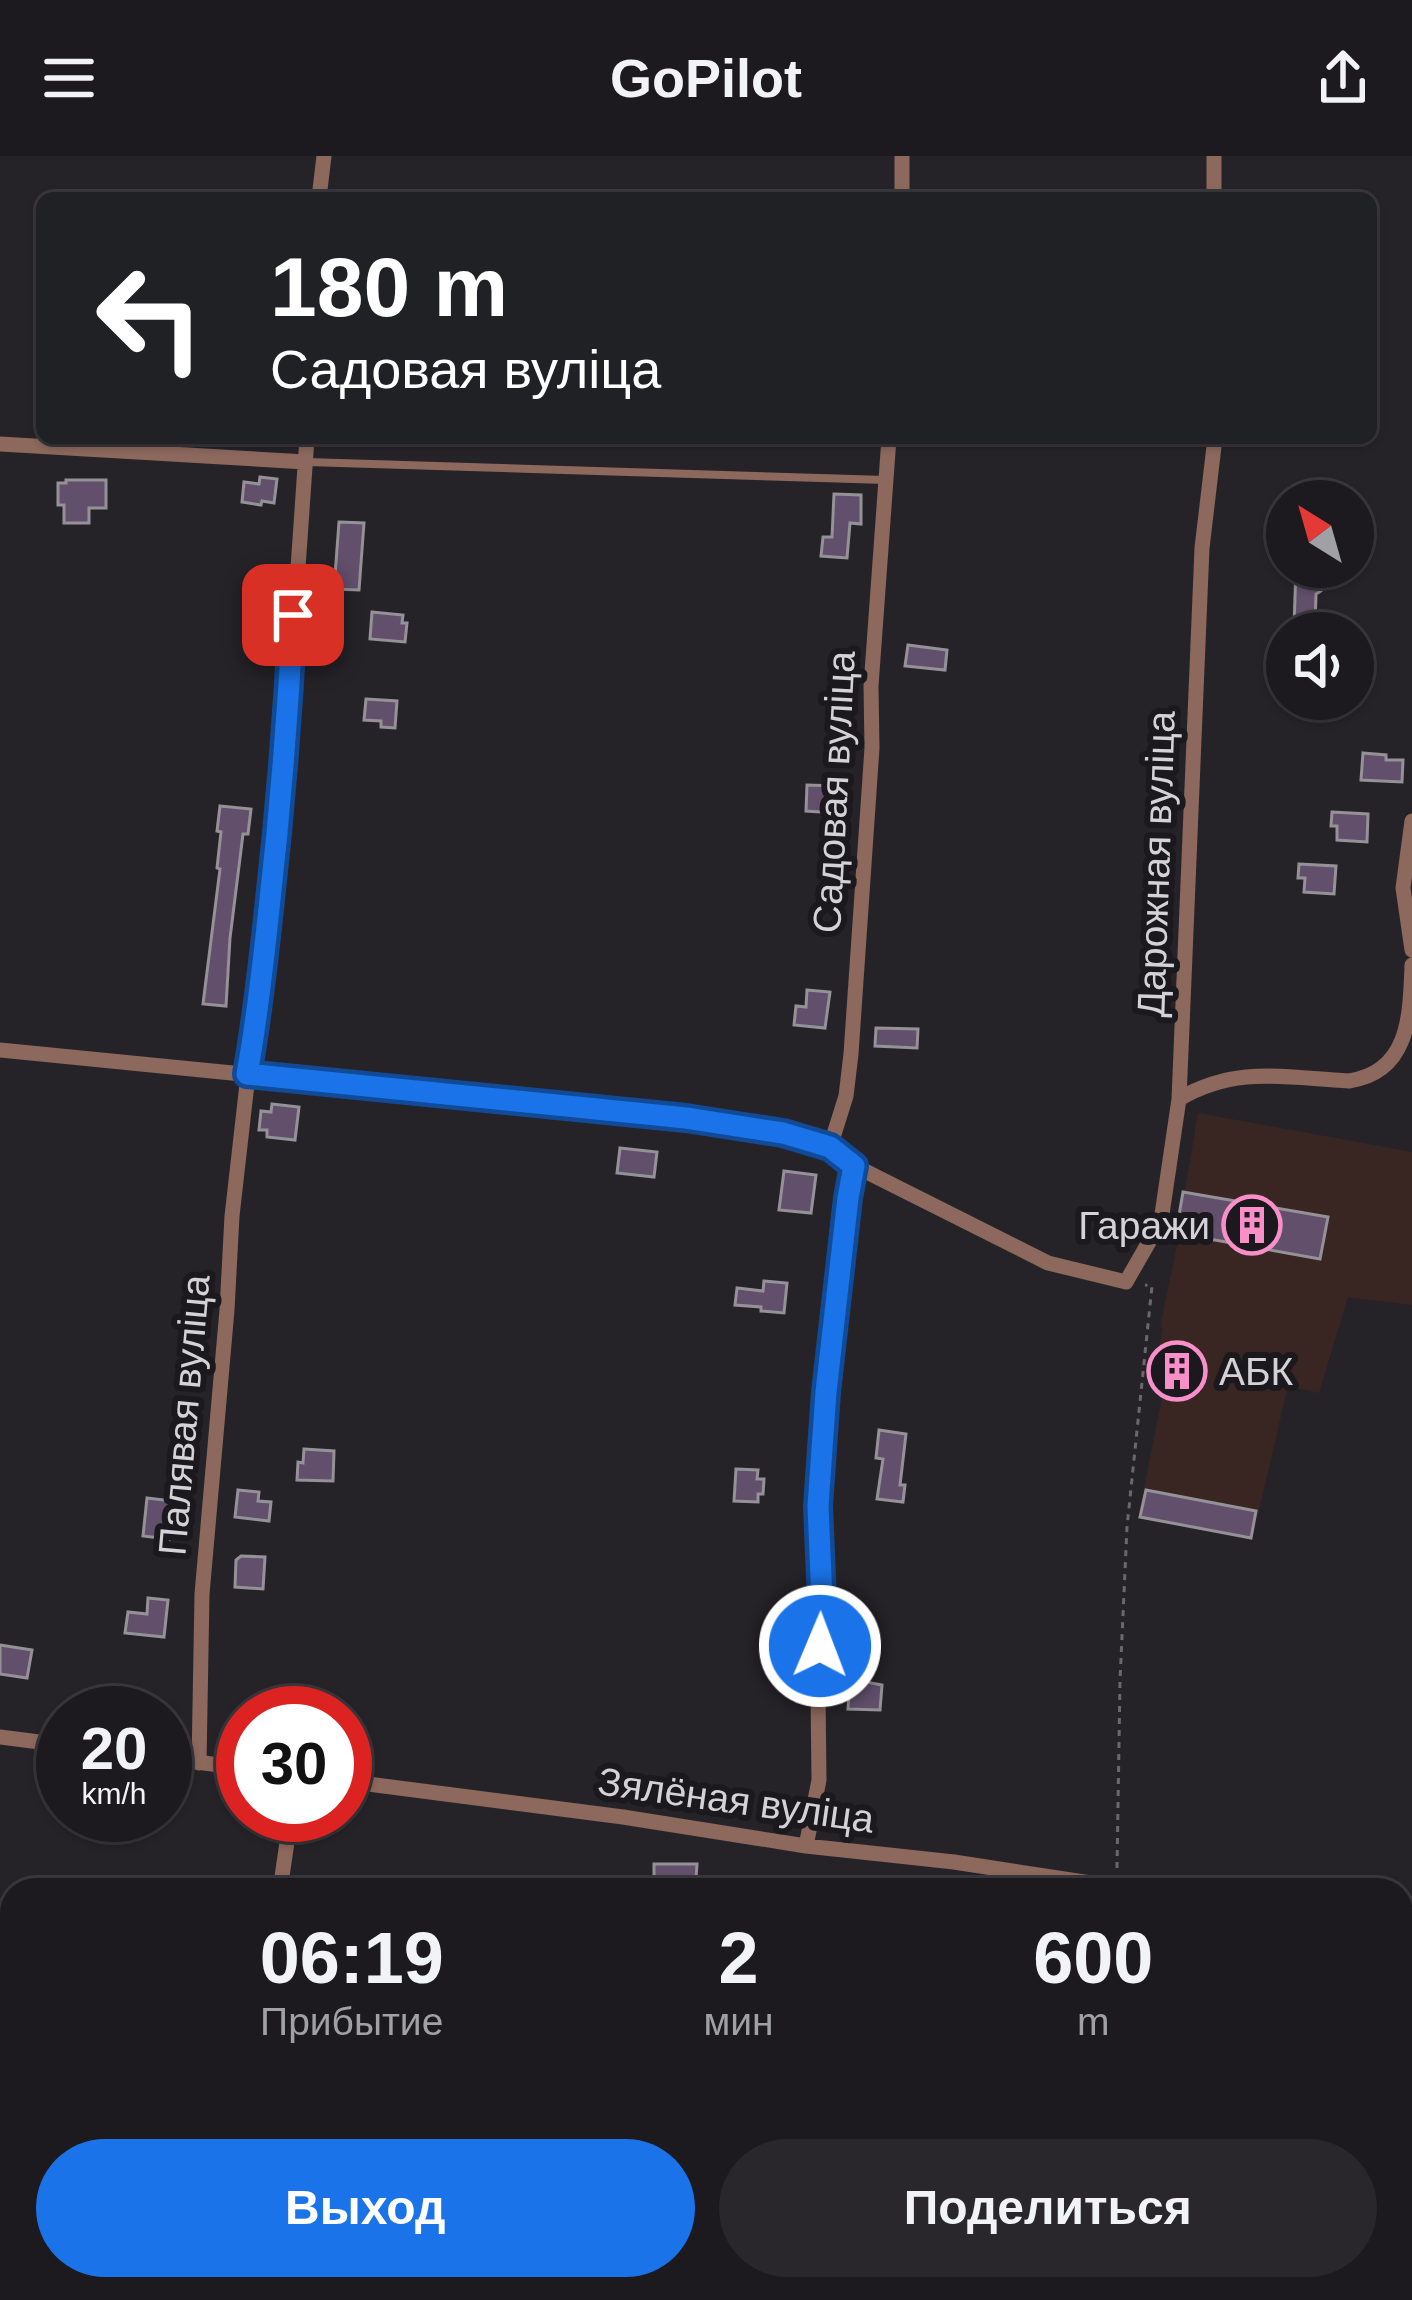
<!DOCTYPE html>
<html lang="ru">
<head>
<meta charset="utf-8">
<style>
	:root { --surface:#1c1a1e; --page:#29272b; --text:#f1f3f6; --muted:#a0a1a4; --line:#3a383c; --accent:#1a73e8 }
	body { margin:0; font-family:Arial,sans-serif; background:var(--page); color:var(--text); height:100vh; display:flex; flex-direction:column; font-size:45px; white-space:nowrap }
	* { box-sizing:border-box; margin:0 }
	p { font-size:39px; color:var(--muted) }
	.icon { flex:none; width:66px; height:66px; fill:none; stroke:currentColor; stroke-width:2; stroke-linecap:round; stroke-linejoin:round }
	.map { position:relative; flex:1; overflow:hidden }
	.drawer { position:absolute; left:0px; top:1722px; width:1413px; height:423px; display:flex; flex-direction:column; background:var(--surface); border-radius:36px 36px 0 0; box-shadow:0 3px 9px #0004,0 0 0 3px var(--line) }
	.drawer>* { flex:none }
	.hud { position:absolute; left:36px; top:36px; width:1341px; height:252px; border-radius:18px; box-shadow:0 3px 9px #0004,0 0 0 3px var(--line); background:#202124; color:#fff; overflow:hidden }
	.needle { width:78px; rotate:323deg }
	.fabs { position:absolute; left:1266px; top:324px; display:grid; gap:24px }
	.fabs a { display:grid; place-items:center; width:108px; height:108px; border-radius:50%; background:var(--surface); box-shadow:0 3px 9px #0004,0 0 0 3px var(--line); font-size:60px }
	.speed { position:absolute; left:36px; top:1530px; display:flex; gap:24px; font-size:60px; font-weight:700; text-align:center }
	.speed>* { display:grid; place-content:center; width:156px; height:156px; border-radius:50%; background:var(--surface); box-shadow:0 3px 9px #0004,0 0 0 3px var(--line); line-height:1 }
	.speed small { font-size:30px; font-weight:400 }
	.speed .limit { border:18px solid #d22; background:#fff; color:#111 }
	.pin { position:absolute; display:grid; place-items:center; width:102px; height:102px; color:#fff; margin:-51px; border-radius:24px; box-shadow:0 6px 18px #0006 }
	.me { position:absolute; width:132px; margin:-66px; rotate:1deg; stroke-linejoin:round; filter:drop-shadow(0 0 9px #0008) }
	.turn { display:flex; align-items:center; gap:42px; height:252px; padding:0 36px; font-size:54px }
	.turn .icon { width:156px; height:156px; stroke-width:2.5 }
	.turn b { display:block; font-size:84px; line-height:102px }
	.eta { display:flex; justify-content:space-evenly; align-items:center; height:204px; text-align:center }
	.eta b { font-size:72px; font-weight:700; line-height:84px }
	.cta { display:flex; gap:24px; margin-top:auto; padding:24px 36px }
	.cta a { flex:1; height:138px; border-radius:72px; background:var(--accent); color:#fff; font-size:48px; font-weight:700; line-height:138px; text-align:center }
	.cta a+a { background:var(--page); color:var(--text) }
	header { display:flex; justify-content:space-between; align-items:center; height:156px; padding:0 36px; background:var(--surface); font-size:54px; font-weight:700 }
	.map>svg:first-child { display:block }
	.industrial { fill:#392623 }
	.building { fill:#614f6c; stroke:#949197; stroke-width:3 }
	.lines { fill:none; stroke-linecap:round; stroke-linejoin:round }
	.path { stroke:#6b686d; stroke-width:3; stroke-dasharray:6 6; stroke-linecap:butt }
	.lane { stroke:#8c685d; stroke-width:8 }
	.street { stroke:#8c685d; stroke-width:15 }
	.route-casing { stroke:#114b97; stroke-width:30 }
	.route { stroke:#1a73e8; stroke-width:21 }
	.labels { text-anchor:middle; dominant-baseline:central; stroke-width:12; stroke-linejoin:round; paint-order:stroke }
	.street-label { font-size:39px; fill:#d4d2d5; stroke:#1c191e }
	.poi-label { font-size:39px; fill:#d4d2d5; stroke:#1c191e; text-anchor:end }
</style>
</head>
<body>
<header><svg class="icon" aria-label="menu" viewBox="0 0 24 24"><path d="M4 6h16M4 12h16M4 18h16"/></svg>GoPilot<svg class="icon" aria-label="share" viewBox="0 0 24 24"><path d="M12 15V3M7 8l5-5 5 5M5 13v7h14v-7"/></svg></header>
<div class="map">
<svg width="1412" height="2144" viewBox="0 0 1412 2144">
	<rect width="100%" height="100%" fill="#262328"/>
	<!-- industrial -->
	<path class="industrial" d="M 1198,957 L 1412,996 L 1412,1149 L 1348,1141 L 1319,1237 L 1288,1230 L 1252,1384 L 1138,1362 L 1164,1232 L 1152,1225 L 1163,1172 L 1160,1171 L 1179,1080 L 1175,1078 L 1182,1035 L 1185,1034 Z"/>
	<!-- building -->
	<path class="building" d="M 260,321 L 277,323 L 274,347 L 262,345 L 261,349 L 242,346 L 244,326 L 259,328 Z
		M 66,324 L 106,324 L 106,352 L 89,352 L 89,367 L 64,367 L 64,349 L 58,349 L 58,327 L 66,327 Z
		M 834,338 L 861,339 L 861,368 L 850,367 L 847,402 L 821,400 L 823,381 L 832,381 Z
		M 339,366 L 364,367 L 359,434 L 334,433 Z
		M 1296,411 L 1321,411 L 1321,435 L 1316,438 L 1315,471 L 1294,471 Z
		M 372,456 L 403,459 L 402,467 L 407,467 L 405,486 L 370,483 Z
		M 908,489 L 947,494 L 945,514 L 905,510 Z
		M 366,543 L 397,545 L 395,572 L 381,571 L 381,565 L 364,564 Z
		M 1363,597 L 1386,599 L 1386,604 L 1403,604 L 1402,626 L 1361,624 Z
		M 807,629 L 836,630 L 835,657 L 806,655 Z
		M 220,650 L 251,653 L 248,678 L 243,678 L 230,782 L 226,850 L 203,848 L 220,713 L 217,712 L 221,676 L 217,675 Z
		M 1332,656 L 1368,658 L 1367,686 L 1337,684 L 1337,670 L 1331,670 Z
		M 1299,708 L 1336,710 L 1334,738 L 1304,736 L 1305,722 L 1298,722 Z
		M 807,834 L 830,836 L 825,872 L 794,869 L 796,850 L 806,851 Z
		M 876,872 L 918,873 L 917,892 L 875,890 Z
		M 272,948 L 299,951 L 295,984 L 267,981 L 267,974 L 259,974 L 261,955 L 271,956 Z
		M 620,992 L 657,996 L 654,1021 L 617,1017 Z
		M 784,1015 L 816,1019 L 811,1057 L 779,1054 Z
		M 1183,1036 L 1328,1061 L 1320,1103 L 1176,1077 Z
		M 764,1125 L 787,1127 L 784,1157 L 761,1155 L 761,1151 L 735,1149 L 737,1132 L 763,1135 Z
		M 1170,1195 L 1191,1199 L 1183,1235 L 1162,1230 Z
		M 879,1274 L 906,1278 L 900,1329 L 905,1329 L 903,1346 L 877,1343 L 883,1303 L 876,1302 Z
		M 304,1293 L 334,1295 L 333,1325 L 297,1324 L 298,1306 L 303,1307 Z
		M 736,1313 L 758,1314 L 757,1323 L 764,1323 L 763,1338 L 758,1338 L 758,1346 L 734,1345 Z
		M 238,1334 L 259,1336 L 258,1345 L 271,1346 L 269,1365 L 235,1361 Z
		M 1146,1334 L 1256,1355 L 1251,1382 L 1140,1361 Z
		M 147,1342 L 173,1345 L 169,1383 L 143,1380 Z
		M 241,1400 L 265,1401 L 263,1433 L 235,1431 L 236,1404 Z
		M 148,1442 L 168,1444 L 164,1481 L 125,1477 L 128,1456 L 147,1458 Z
		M 0,1489 L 32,1494 L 27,1522 L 0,1518 Z
		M 850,1523 L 882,1529 L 880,1554 L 848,1553 Z
		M 654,1708 L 697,1708 L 696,1723 L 674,1722 L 674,1727 L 654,1727 Z"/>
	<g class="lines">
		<!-- path -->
		<path class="path" d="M 1117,1712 L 1120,1525 L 1127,1371 L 1152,1130 L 1145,1129
			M 0,1905 L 12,1910
			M 1180,2133 L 1182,2144"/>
		<!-- lane -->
		<path class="lane" d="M 307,306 L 886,324"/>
		<!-- street -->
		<path class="street" d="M 1214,0 L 1214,42
			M 319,42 L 324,0
			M 902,42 L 902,0
			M 0,288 L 306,306
			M 1412,665 L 1403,732 L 1412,794
			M 0,894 L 686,962 L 783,977 L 830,991 L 855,1010 L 1048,1107 L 1126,1126 L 1161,1065 L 1179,943 L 1202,392 L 1215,282
			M 1179,943 C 1237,909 1285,922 1349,925 C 1410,916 1410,859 1412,809
			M 830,991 L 846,940 L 851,898 L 872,592 L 871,530 L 889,282
			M 0,1581 L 63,1589
			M 165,1602 L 243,1612
			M 199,1607 L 202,1438 L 227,1154 L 232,1060 L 286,585 L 307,282
			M 345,1625 L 623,1661 L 806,1690 L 954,1706 L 1117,1731 L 1117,1734
			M 806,1690 L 819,1624 L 818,1537 L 822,1444 L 818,1350 L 829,1198 L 848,1042 L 855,1010
			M 280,1734 L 291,1659"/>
	</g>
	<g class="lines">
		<!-- route casing -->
		<g class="route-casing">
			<path id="route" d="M 293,459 C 288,558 280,656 269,753 C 263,809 257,864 247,918 L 686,962 L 783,977 L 830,991 L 854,1010 L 848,1042 L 826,1236 L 818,1350 L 822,1444 L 820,1490"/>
		</g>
		<!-- route -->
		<use href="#route" class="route"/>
	</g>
	<!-- icons -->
	<defs>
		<g id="building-ring" transform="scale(3)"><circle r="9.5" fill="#1c191e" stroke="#f98fc9" stroke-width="1.5"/><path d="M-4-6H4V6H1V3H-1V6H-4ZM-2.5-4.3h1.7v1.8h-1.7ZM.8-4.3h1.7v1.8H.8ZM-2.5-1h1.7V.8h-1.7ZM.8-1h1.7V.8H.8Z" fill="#f98fc9"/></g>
	</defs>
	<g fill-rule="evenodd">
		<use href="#building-ring" x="1252" y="1069"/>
		<use href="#building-ring" x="1177" y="1215"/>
	</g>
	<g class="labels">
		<!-- street labels -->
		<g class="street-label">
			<text transform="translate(834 636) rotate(-87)">Садовая вуліца</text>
			<text transform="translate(1156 708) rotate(-88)">Дарожная вуліца</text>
			<text transform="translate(184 1259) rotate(-85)">Палявая вуліца</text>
			<text transform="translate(736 1644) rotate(8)">Зялёная вуліца</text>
		</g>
		<!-- poi labels -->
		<g class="poi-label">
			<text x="1210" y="1069">Гаражи</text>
			<text x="1219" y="1215" text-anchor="start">АБК</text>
		</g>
	</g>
</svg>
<div class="fabs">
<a><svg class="needle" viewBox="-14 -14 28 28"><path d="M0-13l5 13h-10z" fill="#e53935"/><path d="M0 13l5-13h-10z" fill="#a0a1a4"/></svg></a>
<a><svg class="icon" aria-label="sound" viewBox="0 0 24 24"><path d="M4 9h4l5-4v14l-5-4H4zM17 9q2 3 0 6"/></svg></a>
</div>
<div class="speed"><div>20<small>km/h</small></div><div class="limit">30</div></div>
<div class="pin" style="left:293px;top:459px;background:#d93025"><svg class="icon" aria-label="arrive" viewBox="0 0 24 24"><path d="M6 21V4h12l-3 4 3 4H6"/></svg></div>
<svg class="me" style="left:820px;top:1490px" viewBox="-20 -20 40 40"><circle r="17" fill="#1a73e8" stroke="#fff" stroke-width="3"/><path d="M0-11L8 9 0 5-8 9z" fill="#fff"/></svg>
<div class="hud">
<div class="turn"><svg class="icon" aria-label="left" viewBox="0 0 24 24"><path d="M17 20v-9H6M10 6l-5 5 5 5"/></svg><div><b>180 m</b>Садовая вуліца</div></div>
</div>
<section class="drawer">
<div class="eta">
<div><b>06:19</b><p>Прибытие</p></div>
<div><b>2</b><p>мин</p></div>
<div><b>600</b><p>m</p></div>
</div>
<div class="cta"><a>Выход</a><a>Поделиться</a></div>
</section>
</div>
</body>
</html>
